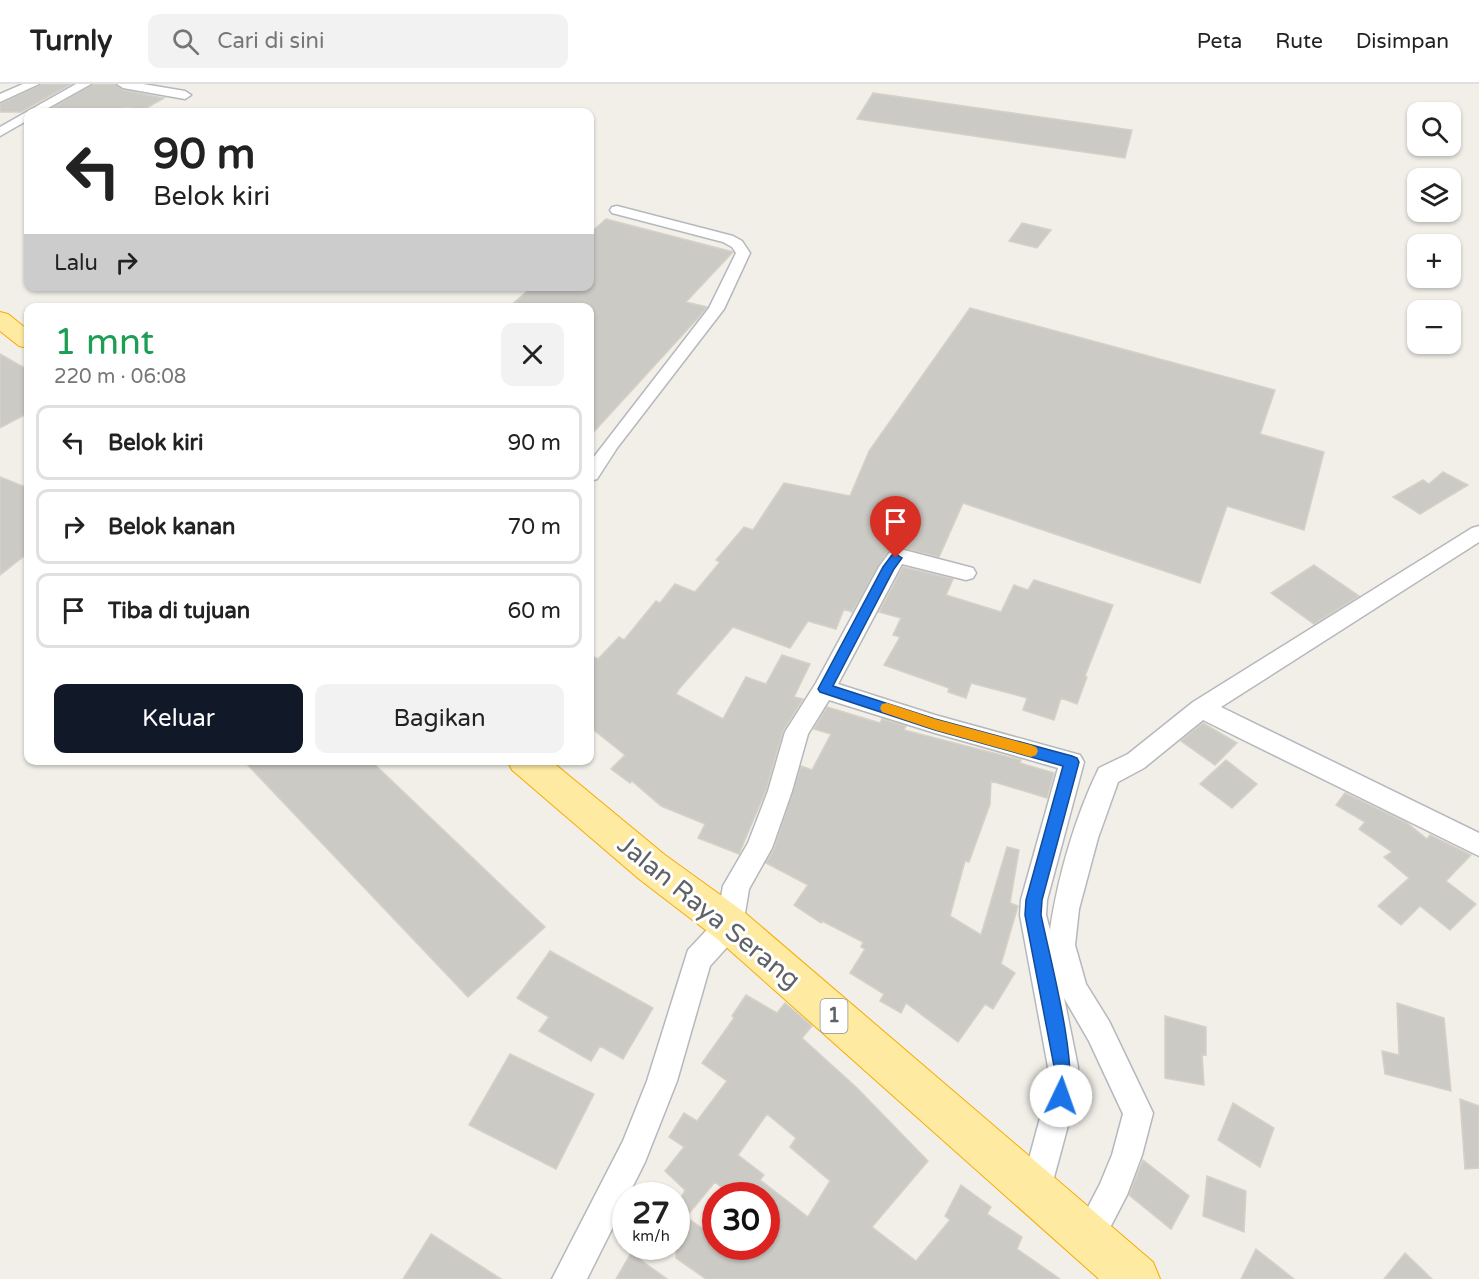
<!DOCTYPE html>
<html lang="id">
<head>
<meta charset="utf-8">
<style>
	:root { --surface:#fff; --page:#f2f2f2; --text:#222; --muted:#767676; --line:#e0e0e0; --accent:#111827 }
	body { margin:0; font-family:"Varela Round",sans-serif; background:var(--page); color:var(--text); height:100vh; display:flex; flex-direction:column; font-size:22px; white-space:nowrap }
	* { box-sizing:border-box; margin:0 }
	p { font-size:20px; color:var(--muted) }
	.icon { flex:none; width:33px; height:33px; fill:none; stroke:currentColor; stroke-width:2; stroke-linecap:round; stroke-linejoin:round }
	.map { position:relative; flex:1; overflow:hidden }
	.details { position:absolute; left:24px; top:219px; width:570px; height:462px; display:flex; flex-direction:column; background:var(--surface); border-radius:12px; box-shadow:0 2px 4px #0004 }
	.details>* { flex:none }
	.banner { position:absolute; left:24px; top:24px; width:570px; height:183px; border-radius:12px; box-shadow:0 2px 4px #0004; background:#fff; color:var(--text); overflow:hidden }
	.tools { position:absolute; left:1407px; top:18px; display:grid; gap:12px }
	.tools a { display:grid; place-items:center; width:54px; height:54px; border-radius:12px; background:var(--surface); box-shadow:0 2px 4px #0004; font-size:30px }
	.speed { position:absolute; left:612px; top:1098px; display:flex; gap:12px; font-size:30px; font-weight:700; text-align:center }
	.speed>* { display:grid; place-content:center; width:78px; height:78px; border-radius:50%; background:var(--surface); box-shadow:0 2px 4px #0004; line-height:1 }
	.speed small { font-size:15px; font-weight:400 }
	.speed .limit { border:9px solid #d22; background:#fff; color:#111 }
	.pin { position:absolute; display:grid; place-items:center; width:51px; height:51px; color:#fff; margin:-62px -26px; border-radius:50% 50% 50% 0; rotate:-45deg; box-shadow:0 0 6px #0007 }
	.pin .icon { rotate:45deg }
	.me { position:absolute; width:66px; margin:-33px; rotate:3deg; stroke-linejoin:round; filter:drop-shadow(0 0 4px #0008) }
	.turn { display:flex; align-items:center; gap:21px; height:126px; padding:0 30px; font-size:27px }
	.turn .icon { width:78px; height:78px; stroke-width:2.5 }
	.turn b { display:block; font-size:42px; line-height:51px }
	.then { display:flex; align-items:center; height:57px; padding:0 30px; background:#0003; gap:12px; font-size:22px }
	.round { display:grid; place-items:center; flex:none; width:63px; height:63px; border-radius:12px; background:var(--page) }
	.overview { display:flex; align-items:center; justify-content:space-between; height:102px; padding:0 30px }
	h1 { font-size:36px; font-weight:600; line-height:45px; color:#1e9e55 }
	.button { display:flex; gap:12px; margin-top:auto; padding:12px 30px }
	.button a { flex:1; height:69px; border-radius:12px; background:var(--accent); color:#fff; font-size:24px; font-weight:600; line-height:69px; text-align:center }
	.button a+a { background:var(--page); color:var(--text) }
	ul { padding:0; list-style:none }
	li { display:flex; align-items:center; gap:18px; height:75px; margin:0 12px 9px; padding:0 18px; border:3px solid var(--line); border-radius:12px }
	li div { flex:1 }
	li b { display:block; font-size:22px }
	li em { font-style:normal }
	header { display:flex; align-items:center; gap:36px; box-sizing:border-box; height:84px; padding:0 30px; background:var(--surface); border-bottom:2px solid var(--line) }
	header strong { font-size:28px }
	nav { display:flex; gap:33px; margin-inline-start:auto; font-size:21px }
	.search { width:420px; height:54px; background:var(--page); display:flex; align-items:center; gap:15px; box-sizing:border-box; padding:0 21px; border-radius:12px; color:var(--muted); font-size:22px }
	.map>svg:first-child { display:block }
	.building { fill:#cccac5; stroke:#d6d1c6; stroke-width:1.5; fill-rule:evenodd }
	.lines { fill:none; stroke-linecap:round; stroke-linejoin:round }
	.minor-casing { stroke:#b5b8bc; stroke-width:3 }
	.trunk-casing { stroke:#f9ab00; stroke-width:2 }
	.minor { fill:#fff; fill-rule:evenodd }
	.trunk { fill:#feeaa1; fill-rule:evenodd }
	.route { fill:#1a73e8; stroke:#114b97; stroke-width:1.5 }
	.slow { fill:#f59e0b }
	.labels { text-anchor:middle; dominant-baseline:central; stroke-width:6; stroke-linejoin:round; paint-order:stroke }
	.shield { fill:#fff; stroke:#8f9295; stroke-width:1.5 }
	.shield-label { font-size:20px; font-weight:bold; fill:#5f6368 }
	.near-street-label { font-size:26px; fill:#5f6368; stroke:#fff }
</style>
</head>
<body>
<header>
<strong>Turnly</strong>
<div class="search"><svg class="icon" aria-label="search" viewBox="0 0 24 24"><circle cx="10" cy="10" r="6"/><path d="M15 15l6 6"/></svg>Cari di sini</div>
<nav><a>Peta</a><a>Rute</a><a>Disimpan</a></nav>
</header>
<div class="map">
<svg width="1479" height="1195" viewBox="0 0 1479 1195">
	<rect width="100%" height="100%" fill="#f1efe8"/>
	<!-- building -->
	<path class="building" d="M 41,0 L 71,0 L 21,28 L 0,28 L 0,20 Z
		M 93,0 L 115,0 L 123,6 L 164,14 L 143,26 L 125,23 L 113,28 L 45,28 Z
		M 873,9 L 1132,46 L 1125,74 L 857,35 Z
		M 606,135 L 733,168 L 686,218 L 707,223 L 698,234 L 590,352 L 590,224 L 508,224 L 533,202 L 590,202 L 590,149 Z
		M 1022,139 L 1051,146 L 1037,164 L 1009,157 Z
		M 970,224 L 1275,306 L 1260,350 L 1324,368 L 1304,446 L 1227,422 L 1200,499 L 963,419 L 939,473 L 905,464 L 887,468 L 852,528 L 844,525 L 836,545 L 808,537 L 790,564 L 733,543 L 679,605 L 676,610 L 723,635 L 746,593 L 766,600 L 782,571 L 810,580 L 794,613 L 803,615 L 783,647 L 766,706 L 739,770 L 698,754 L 705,740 L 661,722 L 632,697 L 630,699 L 611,685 L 625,671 L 590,643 L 590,571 L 598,575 L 619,553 L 624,556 L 656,517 L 660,519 L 675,500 L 695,508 L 720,478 L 716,476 L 744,443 L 753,446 L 784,399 L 850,412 L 869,367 Z
		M 0,270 L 28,286 L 28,329 L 0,344 Z
		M 1443,388 L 1468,401 L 1420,430 L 1393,413 L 1423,396 L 1429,400 Z
		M 0,393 L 28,404 L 28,469 L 0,491 Z
		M 1314,481 L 1359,512 L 1314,540 L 1271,509 Z
		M 903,483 L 953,495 L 946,511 L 1001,528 L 1014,501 L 1028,506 L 1034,496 L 1113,521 L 1085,592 L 1087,593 L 1077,620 L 1061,614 L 1054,636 L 1023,626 L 1027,614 L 971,599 L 966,614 L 948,608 L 949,604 L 884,581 L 900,553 L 893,551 L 901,534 L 879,528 Z
		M 827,623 L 880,639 L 882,635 L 906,642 L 904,646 L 1021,676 L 1020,679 L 1054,689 L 1047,714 L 991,697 L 990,720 L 969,778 L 965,777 L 950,832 L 981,851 L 1007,763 L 1019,766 L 1010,819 L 1018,822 L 1001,880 L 1015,889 L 993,925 L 985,920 L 958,958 L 906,919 L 901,929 L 880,917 L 884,910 L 850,889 L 865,865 L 861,863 L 863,858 L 822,837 L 821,839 L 794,821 L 808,801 L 766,779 L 774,765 L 801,682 L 812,686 L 831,650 L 814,645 Z
		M 1203,639 L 1237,659 L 1215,681 L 1181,657 Z
		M 243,676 L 370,676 L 545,843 L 468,913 Z
		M 1226,676 L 1257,700 L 1232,724 L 1200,700 Z
		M 1345,709 L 1407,739 L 1427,755 L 1430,751 L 1471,771 L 1446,797 L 1476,820 L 1450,846 L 1420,822 L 1401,841 L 1378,822 L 1409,794 L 1384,773 L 1392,768 L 1359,745 L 1365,738 L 1336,721 Z
		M 550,867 L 653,924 L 623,975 L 600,962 L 591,977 L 539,947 L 549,933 L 517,914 Z
		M 746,911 L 777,929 L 785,919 L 812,942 L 802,954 L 857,1004 L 928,1077 L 872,1143 L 916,1177 L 950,1136 L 945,1132 L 961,1101 L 991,1123 L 987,1130 L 1022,1153 L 1017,1165 L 1060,1195 L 706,1195 L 676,1174 L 676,1123 L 685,1106 L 665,1087 L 684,1063 L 669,1053 L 684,1029 L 697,1037 L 727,997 L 702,979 L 734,934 L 732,932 ZM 767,1030 L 796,1054 L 790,1063 L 830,1097 L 808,1133 L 760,1096 L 764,1091 L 738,1071 ZM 715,1098 L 732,1112 L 766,1112 L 766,1162 L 716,1162 L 716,1154 L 686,1133 Z
		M 1397,919 L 1444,934 L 1451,1007 L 1385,990 L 1382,967 L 1399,971 Z
		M 1165,932 L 1206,943 L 1206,971 L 1202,970 L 1204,1001 L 1165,994 Z
		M 510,970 L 594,1010 L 556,1085 L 469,1041 Z
		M 1460,1015 L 1479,1022 L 1479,1084 L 1465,1085 Z
		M 1233,1019 L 1274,1044 L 1260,1083 L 1218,1056 Z
		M 1143,1076 L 1189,1112 L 1171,1145 L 1129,1111 Z
		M 1207,1092 L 1246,1107 L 1244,1148 L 1203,1132 Z
		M 431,1150 L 501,1195 L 403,1195 Z
		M 1256,1165 L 1294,1195 L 1241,1195 Z
		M 631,1169 L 667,1195 L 616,1195 Z
		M 1405,1169 L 1432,1195 L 1384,1195 Z"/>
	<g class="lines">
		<!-- minor casing -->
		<g class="minor-casing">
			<path id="minor" d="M 23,0 L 39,0 L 0,18 L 0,10 Z
				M 76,0 L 91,0 L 41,28 L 28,28 L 28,36 L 0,52 L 0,43 Z
				M 117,0 L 143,0 L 185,7 L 191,11 L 185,15 L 123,4 Z
				M 617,122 L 733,152 L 742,157 L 750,169 L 724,225 L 617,364 L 597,395 L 590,397 L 590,378 L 709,224 L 736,169 L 732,163 L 723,158 L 612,129 L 610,126 L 612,123 Z
				M 1479,442 L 1479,458 L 1221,623 L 1479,749 L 1479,772 L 1203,636 L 1144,684 L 1118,698 L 1098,754 L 1079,825 L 1075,861 L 1086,900 L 1109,937 L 1153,1029 L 1142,1071 L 1127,1111 L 1100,1163 L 1089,1168 L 1078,1163 L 1073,1152 L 1100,1100 L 1112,1071 L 1123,1030 L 1089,957 L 1064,914 L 1078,983 L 1076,1012 L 1047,1119 L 1036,1124 L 1025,1119 L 1020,1108 L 1046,1012 L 1048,983 L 1020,831 L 1021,816 L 1058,684 L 935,649 L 829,616 L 808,650 L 792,707 L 772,764 L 749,805 L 743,841 L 739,850 L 710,882 L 677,997 L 645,1078 L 628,1112 L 626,1112 L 626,1117 L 587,1195 L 552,1195 L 623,1057 L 647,997 L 688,866 L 717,835 L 723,802 L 748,759 L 768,707 L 785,648 L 816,599 L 879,483 L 889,469 L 904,466 L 973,484 L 976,489 L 973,494 L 966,496 L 902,480 L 838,600 L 935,631 L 1080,671 L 1084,678 L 1047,816 L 1046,831 L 1050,846 C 1058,792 1075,733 1099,684 L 1128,670 L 1193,618 L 1472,444 Z"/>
		</g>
		<!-- trunk casing -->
		<g class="trunk-casing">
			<path id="trunk" d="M 0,228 L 8,230 L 28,246 L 28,264 L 19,262 L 0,247 Z
				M 507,676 L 550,676 L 665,771 L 744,828 L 1153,1178 L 1160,1195 L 1099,1195 L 716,854 L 639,795 L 512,686 Z"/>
		</g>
		<!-- minor -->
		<use href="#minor" class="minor"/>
		<!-- trunk -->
		<use href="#trunk" class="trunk"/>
	</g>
	<!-- route -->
	<path class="route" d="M 896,470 L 902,474 L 894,485 L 833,602 L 935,635 L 1072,672 L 1077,674 L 1079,678 L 1042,816 L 1041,831 C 1049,870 1080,986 1067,1018 L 1061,1021 L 1054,1018 L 1052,1012 L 1054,982 L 1025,831 L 1026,816 L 1063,682 L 935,646 L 820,608 L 818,605 L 883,483 L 892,471 Z"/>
	<!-- slow -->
	<path class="slow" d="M 887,619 L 935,635 L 1031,661 L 1036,663 L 1038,667 L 1036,671 L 1031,673 L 935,646 L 882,628 L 880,624 L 882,620 Z"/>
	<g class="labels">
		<!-- shield labels -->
		<rect class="shield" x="820.5" y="915" width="27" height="34" rx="4.5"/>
		<g class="shield-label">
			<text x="834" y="932">1</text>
		</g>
		<!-- near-street labels -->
		<g class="near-street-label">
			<text transform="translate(709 828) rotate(39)">Jalan Raya Serang</text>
		</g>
	</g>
</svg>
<div class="tools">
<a><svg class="icon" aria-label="search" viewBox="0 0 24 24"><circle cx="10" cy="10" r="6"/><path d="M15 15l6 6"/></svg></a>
<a><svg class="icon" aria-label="layers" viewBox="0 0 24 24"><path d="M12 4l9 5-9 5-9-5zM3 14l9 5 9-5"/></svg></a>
<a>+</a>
<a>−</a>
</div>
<div class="speed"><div>27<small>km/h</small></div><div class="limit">30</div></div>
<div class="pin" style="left:896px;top:474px;background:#d93025"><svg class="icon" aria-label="arrive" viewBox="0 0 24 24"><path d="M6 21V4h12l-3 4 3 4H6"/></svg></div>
<svg class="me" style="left:1061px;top:1012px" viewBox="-20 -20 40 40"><circle r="19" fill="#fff"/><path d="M0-13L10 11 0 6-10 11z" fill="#1a73e8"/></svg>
<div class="banner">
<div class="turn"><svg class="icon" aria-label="left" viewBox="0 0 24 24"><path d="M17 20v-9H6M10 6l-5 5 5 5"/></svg><div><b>90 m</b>Belok kiri</div></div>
<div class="then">Lalu<svg class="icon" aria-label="right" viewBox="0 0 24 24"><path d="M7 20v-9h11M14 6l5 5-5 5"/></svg></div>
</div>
<section class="details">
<div class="overview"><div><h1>1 mnt</h1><p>220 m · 06:08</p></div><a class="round"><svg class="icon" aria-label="close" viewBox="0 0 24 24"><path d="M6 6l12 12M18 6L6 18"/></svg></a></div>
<ul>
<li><svg class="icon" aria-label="left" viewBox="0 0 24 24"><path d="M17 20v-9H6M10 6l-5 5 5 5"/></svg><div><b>Belok kiri</b></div><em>90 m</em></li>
<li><svg class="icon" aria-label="right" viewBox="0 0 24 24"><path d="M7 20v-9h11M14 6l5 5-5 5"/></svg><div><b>Belok kanan</b></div><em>70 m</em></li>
<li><svg class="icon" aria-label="arrive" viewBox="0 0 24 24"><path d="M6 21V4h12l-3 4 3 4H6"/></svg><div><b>Tiba di tujuan</b></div><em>60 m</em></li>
</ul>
<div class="button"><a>Keluar</a><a>Bagikan</a></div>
</section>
</div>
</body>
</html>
